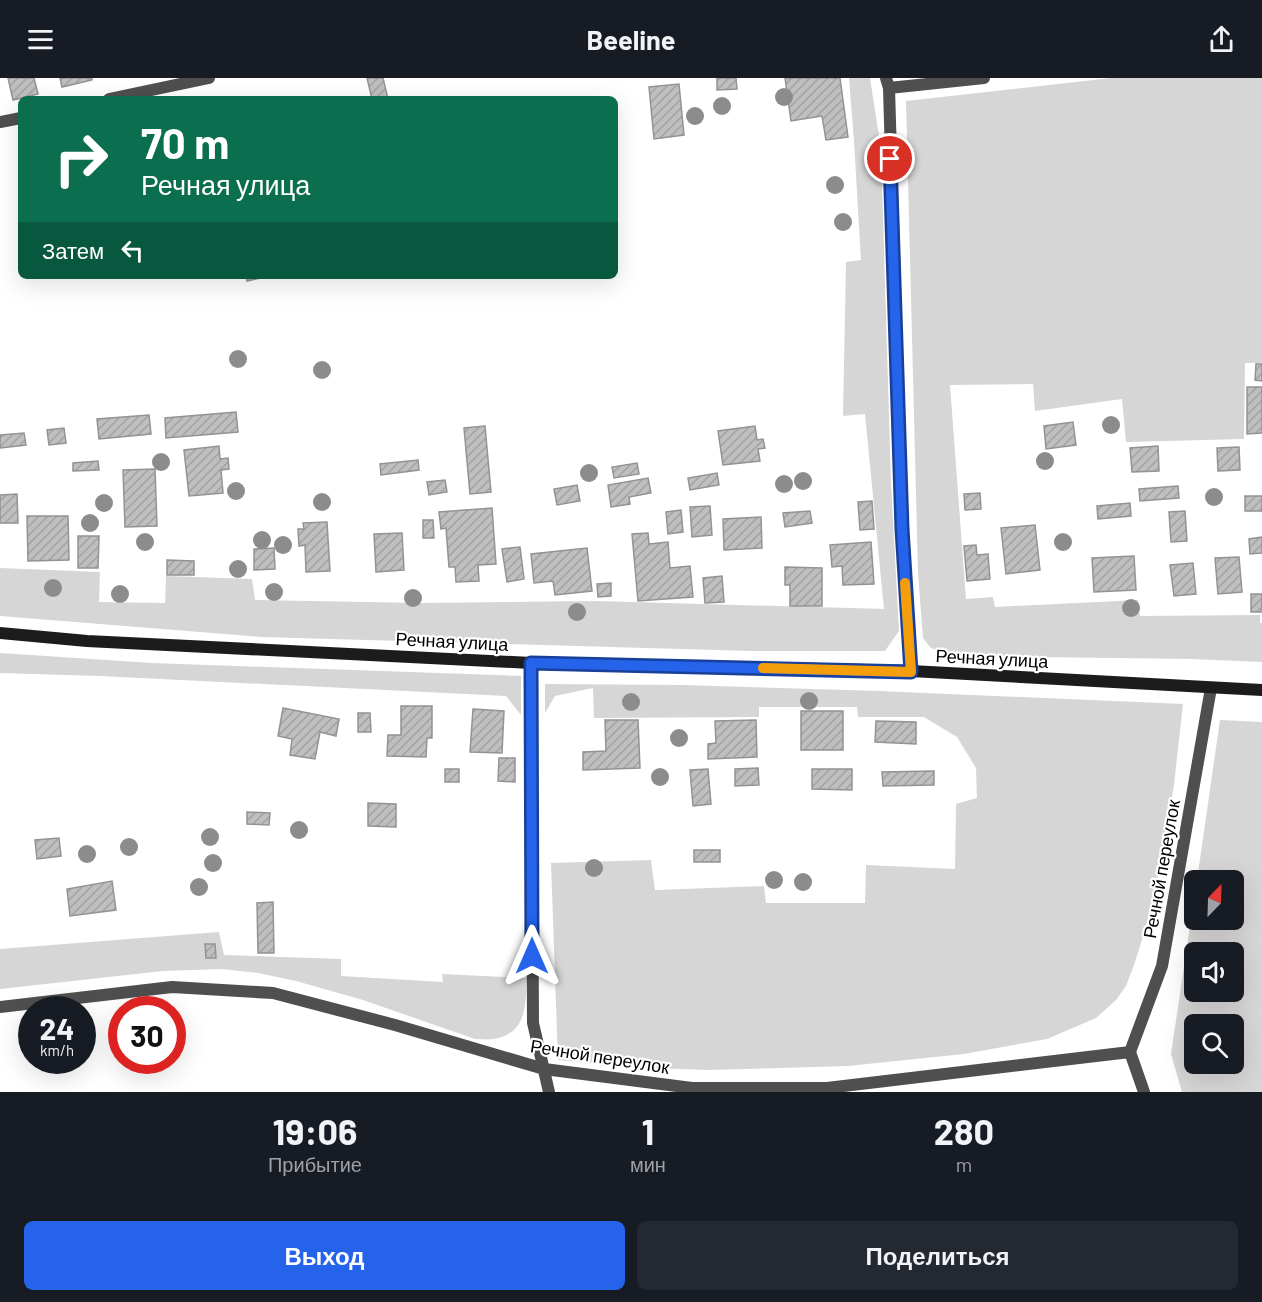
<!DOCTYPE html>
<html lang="ru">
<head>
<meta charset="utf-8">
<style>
	:root { --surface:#171b24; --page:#242831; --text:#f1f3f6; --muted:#9ea1a6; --accent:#2563eb }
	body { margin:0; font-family:Barlow,sans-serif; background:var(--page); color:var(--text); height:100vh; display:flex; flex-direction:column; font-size:22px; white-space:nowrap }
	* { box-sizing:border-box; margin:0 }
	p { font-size:20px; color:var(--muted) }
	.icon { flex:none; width:33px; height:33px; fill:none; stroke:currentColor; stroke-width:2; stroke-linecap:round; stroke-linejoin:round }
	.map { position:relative; height:1014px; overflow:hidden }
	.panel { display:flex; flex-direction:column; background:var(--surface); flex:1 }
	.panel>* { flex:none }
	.hud { position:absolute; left:18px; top:18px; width:600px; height:183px; border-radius:9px; box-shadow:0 6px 24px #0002; background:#0b6e4f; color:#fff; overflow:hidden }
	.needle { width:39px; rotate:23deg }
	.buttons { position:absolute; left:1184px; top:792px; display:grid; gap:12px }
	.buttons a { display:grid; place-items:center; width:60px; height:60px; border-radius:9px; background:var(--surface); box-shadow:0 6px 24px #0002; font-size:30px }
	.speed { position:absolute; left:18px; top:918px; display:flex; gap:12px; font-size:30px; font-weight:700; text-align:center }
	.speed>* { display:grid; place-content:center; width:78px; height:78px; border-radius:50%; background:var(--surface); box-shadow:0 6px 24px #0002; line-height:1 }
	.speed small { font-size:15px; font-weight:400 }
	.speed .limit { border:9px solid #d22; background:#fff; color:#111 }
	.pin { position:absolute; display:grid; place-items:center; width:51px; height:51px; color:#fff; margin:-26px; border:3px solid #fff; border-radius:50%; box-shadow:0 2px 6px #0007 }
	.me { position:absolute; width:66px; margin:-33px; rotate:0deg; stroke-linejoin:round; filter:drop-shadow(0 0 4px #0008) }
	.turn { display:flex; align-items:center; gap:21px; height:126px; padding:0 24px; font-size:27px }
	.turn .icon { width:78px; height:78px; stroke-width:2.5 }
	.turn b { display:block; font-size:42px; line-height:51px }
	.then { display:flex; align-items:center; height:57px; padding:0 24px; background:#0003; gap:12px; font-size:22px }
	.eta { display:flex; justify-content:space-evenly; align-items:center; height:102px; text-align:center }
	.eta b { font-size:36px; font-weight:700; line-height:42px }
	.primary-button { display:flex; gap:12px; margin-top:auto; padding:12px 24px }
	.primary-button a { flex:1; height:69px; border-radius:9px; background:var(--accent); color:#fff; font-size:24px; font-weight:700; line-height:69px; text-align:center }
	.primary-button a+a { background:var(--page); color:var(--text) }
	header { display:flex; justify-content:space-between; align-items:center; height:78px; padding:0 24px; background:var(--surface); font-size:27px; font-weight:700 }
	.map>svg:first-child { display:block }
	.green { fill:#d6d6d6; fill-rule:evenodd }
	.building { fill:url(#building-hatch); stroke:#939393; stroke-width:1.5 }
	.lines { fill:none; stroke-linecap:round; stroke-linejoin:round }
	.lane { stroke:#4f4f4f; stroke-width:12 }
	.street { stroke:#4f4f4f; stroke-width:12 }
	.secondary { stroke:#1c1c1c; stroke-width:12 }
	.tree { fill:#8c8c8c }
	.route-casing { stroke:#184099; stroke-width:15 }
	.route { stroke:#2563eb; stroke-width:10 }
	.slow { stroke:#f59e0b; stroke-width:10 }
	.labels { text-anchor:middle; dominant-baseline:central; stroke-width:4.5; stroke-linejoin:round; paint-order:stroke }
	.street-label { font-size:18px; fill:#000; stroke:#fff }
</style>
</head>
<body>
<header><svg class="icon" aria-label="menu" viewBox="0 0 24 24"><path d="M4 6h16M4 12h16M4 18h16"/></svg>Beeline<svg class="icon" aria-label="share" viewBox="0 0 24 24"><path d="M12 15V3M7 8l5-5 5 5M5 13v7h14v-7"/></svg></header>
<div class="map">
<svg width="1262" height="1014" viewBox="0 0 1262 1014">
	<defs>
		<pattern id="building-hatch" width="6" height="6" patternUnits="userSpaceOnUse" patternTransform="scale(1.5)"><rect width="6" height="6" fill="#bfbfbf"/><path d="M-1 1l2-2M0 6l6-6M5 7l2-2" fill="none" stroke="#a2a2a2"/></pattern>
	</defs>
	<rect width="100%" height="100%" fill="#fff"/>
	<!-- green -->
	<path class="green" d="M 849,0 L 870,0 L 881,71 L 891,405 L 899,553 L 885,573 L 751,573 L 261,559 L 0,538 L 0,490 L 100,494 L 99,524 L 165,525 L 166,498 L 252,501 L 255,522 L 422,525 L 596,523 L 884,531 L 865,336 L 843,338 L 846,184 L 861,182 L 854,63 Z
		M 1111,0 L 1262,0 L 1262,285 L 1245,285 L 1244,361 L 1126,364 L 1122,321 L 1035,333 L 1033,306 L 950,307 L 966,521 L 993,519 L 995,529 L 1138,522 L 1140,538 L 1260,537 L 1260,545 L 1262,545 L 1262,584 L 1192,581 L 967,578 L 943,576 L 930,569 L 923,560 L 918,495 L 906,23 Z
		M 0,575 L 152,585 L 521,598 L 521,637 L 506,618 L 100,598 L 0,595 Z
		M 545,606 L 684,607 L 880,613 L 1183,626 L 1174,707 L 1155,815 L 1144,855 L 1134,887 L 1126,908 L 1116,922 L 1096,940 L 1047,961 L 964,976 L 848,988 L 708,992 L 653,990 L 558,982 L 551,785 L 651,782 L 655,812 L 764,808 L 766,825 L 865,825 L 866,787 L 955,791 L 956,726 L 977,720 L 976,690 L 957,659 L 924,639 L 858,639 L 857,629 L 759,629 L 759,639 L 594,640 L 593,610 L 555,618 L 545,635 Z
		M 1220,642 L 1262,644 L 1262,1014 L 1182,1014 L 1171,976 L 1194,821 L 1194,842 L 1233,842 L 1233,802 L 1197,802 ZM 1233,874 L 1233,914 L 1194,914 L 1194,874 ZM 1233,946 L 1233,986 L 1194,986 L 1194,946 Z
		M 219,854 L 224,877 L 341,881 L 341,898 L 443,904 L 442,896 L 527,900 C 525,926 528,955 494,961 C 488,962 481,961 475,961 L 363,922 L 296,903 L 258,895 L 221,891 L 163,893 L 0,911 L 0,871 Z"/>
	<!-- building -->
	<path class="building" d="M 8,0 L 34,0 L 38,16 L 13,22 Z
		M 60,0 L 92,0 L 92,2 L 62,9 Z
		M 367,0 L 383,0 L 388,21 L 372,21 Z
		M 717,0 L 736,0 L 737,11 L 717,12 Z
		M 785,0 L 840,0 L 848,59 L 826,62 L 822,38 L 791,43 Z
		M 679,6 L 684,57 L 654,61 L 649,9 Z
		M 246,198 L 265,198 L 265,199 L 247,203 Z
		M 1256,286 L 1262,286 L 1262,303 L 1255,302 Z
		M 1247,309 L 1262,309 L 1262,355 L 1247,356 Z
		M 236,334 L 238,354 L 166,360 L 165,340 Z
		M 149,337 L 151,356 L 99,361 L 97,341 Z
		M 1073,344 L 1076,367 L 1046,371 L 1044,348 Z
		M 485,348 L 491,414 L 470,416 L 464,350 Z
		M 755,348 L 757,362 L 763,361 L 765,370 L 758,371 L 760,383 L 723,387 L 718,353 Z
		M 64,350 L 66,365 L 49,367 L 47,352 Z
		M 24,355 L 26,367 L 0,370 L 0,357 Z
		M 219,368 L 220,381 L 228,380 L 229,391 L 221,392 L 223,415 L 189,418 L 184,372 Z
		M 1158,368 L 1159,393 L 1132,394 L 1130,370 Z
		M 1239,369 L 1240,392 L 1218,393 L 1217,370 Z
		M 418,382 L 419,392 L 381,397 L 380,386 Z
		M 98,383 L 99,392 L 73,393 L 73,385 Z
		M 637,385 L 639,396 L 614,400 L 612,389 Z
		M 155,391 L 157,448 L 125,449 L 123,392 Z
		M 717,395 L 719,407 L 690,412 L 688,400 Z
		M 648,400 L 651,415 L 629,419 L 630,426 L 611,429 L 608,407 Z
		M 445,402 L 447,414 L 429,417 L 427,404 Z
		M 577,407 L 580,423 L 557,427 L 554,411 Z
		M 1178,408 L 1179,420 L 1140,423 L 1139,411 Z
		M 980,415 L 981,431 L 965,432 L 964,416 Z
		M 17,416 L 18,445 L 0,445 L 0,417 Z
		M 1245,418 L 1262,418 L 1262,433 L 1245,433 Z
		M 872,423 L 874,451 L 860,452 L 858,424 Z
		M 1130,425 L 1131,438 L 1098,441 L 1097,428 Z
		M 710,428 L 712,457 L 692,459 L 690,429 Z
		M 492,430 L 496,486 L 478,487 L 479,503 L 456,504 L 455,489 L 449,489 L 446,450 L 441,451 L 439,434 Z
		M 681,432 L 683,454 L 668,456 L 666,434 Z
		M 810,433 L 812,445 L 785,449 L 783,435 Z
		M 1185,433 L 1187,463 L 1171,464 L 1169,434 Z
		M 27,438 L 68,438 L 69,482 L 28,483 Z
		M 761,439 L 762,470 L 724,472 L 723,441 Z
		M 423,442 L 433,442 L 434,460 L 423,460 Z
		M 327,444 L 330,493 L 306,494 L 305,467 L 299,468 L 298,451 L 304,451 L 303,445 Z
		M 1035,447 L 1040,492 L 1006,496 L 1001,450 Z
		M 402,455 L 404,492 L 376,494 L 374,456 Z
		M 648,455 L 649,466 L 668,464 L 670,490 L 690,488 L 693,519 L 638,523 L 632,456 Z
		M 78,458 L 99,458 L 98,490 L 78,490 Z
		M 1262,459 L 1262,475 L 1250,476 L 1249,461 Z
		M 871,464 L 874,506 L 843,507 L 842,488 L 832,489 L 830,467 Z
		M 976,467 L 977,477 L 988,476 L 990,501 L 967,503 L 964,468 Z
		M 520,469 L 524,501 L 507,504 L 502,471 Z
		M 274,470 L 275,491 L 254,492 L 254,471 Z
		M 587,470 L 592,513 L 555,517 L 553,503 L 534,505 L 531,476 Z
		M 1134,478 L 1136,512 L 1094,514 L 1092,480 Z
		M 1239,479 L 1242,514 L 1218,516 L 1215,480 Z
		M 167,482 L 194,483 L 194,497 L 167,497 Z
		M 1193,485 L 1196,516 L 1174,518 L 1170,487 Z
		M 785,489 L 822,490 L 822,528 L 790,528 L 790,507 L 785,507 Z
		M 722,498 L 724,524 L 705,525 L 703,500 Z
		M 611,505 L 611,518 L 598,519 L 597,506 Z
		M 1251,516 L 1262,516 L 1262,534 L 1251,534 Z
		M 401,628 L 432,628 L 432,660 L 427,660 L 426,679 L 387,678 L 388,657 L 401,657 Z
		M 283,630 L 339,641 L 336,658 L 320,654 L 315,681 L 290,677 L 292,661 L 278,658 Z
		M 473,631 L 504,633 L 502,675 L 470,674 Z
		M 801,633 L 843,633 L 843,672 L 801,672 Z
		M 358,635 L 370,635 L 371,654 L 358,654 Z
		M 605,642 L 638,642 L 640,690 L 583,692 L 583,674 L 606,673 Z
		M 756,642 L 757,679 L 708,681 L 708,666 L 716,665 L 715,643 Z
		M 876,643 L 916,644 L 916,666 L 875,664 Z
		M 499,680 L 515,680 L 515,704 L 498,703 Z
		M 758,690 L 759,707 L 735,708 L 735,691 Z
		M 445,691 L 459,691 L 459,704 L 445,704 Z
		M 708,691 L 711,726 L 693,728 L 690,692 Z
		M 812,691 L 852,691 L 852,712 L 812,711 Z
		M 934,693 L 934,707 L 883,708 L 882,694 Z
		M 368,725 L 396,726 L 396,749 L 368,748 Z
		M 247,734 L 270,735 L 269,747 L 247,746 Z
		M 59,760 L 61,778 L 37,781 L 35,762 Z
		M 694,772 L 720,772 L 720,784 L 694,784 Z
		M 112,803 L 116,832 L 70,838 L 67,811 Z
		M 273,824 L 274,875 L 258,875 L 257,825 Z
		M 205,866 L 215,866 L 216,880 L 206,880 Z"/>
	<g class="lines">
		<!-- lane -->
		<path class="lane" d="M 889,10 L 984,0"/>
		<!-- street -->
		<path class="street" d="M 886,0 L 889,10 L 902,451 L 911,593
			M 109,21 L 209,0
			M 0,44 L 21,40
			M 531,585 L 533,945 L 549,1014
			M 0,929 L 172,909 L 273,915 L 395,947 L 544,991 L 692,1010 L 827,1010 L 1130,974 L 1144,1014
			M 1130,974 L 1162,888 L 1211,610"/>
		<!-- secondary -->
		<path class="secondary" d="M 0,555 L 87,563 L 531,585 L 911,593 L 1262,612"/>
	</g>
	<!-- trees -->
	<g class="tree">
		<circle cx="784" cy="19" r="9"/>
		<circle cx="722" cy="28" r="9"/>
		<circle cx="695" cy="38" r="9"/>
		<circle cx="835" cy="107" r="9"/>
		<circle cx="843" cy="144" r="9"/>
		<circle cx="238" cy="281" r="9"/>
		<circle cx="322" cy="292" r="9"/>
		<circle cx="1111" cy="347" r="9"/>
		<circle cx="1045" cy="383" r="9"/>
		<circle cx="161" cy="384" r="9"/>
		<circle cx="589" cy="395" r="9"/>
		<circle cx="803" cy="403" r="9"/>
		<circle cx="784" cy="406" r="9"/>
		<circle cx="236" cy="413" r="9"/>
		<circle cx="1214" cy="419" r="9"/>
		<circle cx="322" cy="424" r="9"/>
		<circle cx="104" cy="425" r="9"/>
		<circle cx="90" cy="445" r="9"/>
		<circle cx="262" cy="462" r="9"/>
		<circle cx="145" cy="464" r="9"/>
		<circle cx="1063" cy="464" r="9"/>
		<circle cx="283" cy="467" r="9"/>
		<circle cx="238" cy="491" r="9"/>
		<circle cx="53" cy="510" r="9"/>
		<circle cx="274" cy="514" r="9"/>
		<circle cx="120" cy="516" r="9"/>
		<circle cx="413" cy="520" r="9"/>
		<circle cx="1131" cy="530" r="9"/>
		<circle cx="577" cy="534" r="9"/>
		<circle cx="809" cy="623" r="9"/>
		<circle cx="631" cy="624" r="9"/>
		<circle cx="679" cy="660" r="9"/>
		<circle cx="660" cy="699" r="9"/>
		<circle cx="299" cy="752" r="9"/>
		<circle cx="210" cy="759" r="9"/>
		<circle cx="129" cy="769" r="9"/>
		<circle cx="87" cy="776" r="9"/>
		<circle cx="213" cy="785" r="9"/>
		<circle cx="594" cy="790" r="9"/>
		<circle cx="774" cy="802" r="9"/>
		<circle cx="803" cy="804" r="9"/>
		<circle cx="199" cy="809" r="9"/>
	</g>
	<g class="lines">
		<!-- route casing -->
		<g class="route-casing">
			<path id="route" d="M 532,878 L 531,585 L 911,594 L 902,451 L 890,81"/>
		</g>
		<!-- route -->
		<use href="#route" class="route"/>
		<!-- slow -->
		<path class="slow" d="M 763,590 L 911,594 L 905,505"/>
	</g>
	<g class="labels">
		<!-- street labels -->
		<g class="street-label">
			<text transform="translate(452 563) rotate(3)">Речная улица</text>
			<text transform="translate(992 580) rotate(3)">Речная улица</text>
			<text transform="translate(1161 791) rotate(-80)">Речной переулок</text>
			<text transform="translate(600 978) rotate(9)">Речной переулок</text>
		</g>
	</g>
</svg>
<div class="buttons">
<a><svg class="needle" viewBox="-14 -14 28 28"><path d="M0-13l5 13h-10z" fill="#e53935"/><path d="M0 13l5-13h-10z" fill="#9ea1a6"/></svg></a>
<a><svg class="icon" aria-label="sound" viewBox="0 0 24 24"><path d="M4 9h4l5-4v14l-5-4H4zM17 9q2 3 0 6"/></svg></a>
<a><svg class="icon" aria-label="search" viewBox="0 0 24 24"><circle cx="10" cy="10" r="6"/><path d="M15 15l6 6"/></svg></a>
</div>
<div class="speed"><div>24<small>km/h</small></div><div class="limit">30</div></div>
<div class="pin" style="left:890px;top:81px;background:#d93025"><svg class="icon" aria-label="arrive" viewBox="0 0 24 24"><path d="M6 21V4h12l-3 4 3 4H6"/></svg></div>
<svg class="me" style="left:532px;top:878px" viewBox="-20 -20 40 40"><path d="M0-17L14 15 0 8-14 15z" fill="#2563eb" stroke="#fff" stroke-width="4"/></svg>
<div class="hud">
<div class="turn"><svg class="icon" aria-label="right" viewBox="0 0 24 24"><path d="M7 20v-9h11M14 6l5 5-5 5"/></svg><div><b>70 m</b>Речная улица</div></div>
<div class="then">Затем<svg class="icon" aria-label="left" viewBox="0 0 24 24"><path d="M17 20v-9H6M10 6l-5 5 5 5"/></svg></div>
</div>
</div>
<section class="panel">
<div class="eta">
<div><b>19:06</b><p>Прибытие</p></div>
<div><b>1</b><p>мин</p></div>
<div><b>280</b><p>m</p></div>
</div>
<div class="primary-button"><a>Выход</a><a>Поделиться</a></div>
</section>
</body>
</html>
